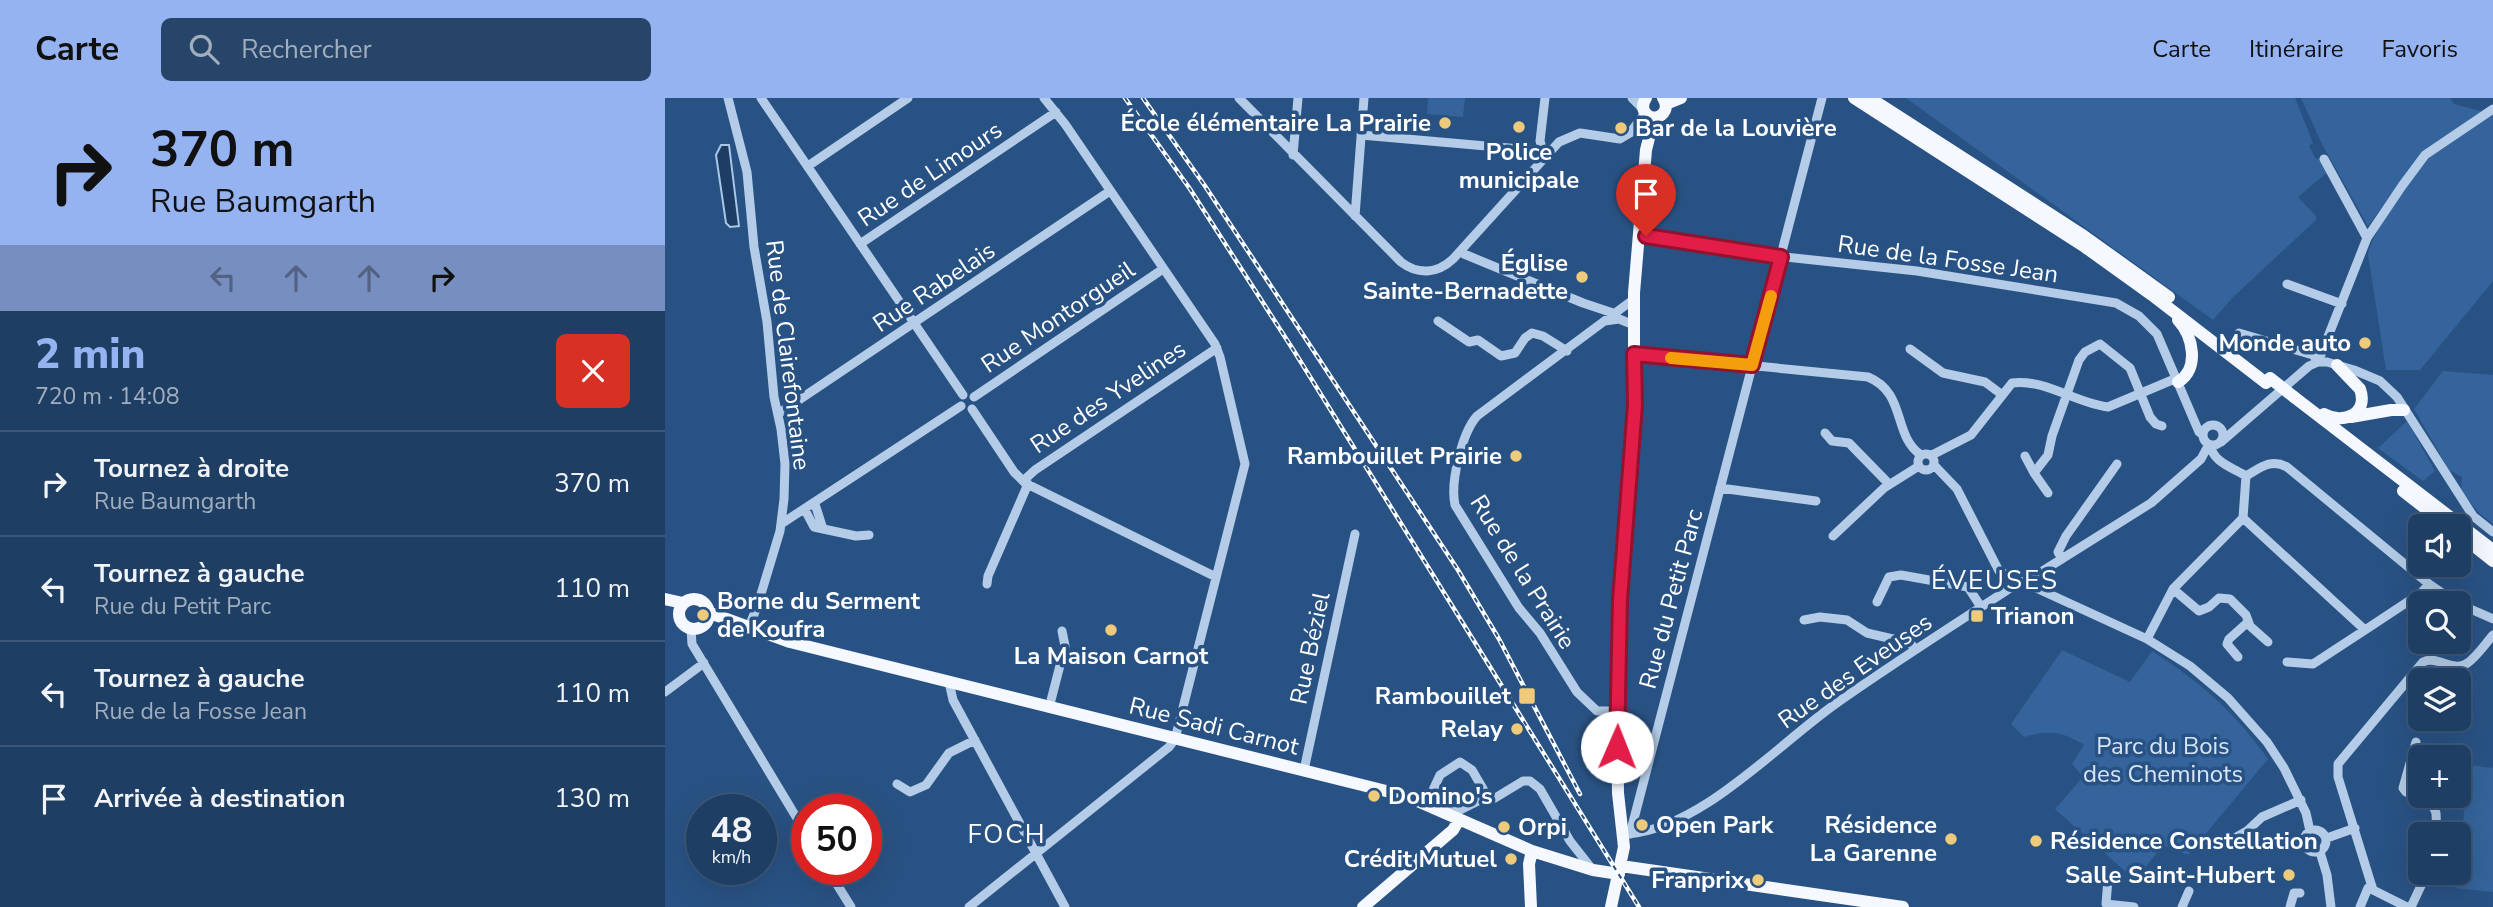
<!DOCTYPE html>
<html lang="fr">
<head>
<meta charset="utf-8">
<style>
	:root { --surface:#1f3e63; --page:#274569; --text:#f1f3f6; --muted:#a1aebe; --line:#3c5778; --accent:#95b2f1 }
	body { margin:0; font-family:"Nunito Sans",sans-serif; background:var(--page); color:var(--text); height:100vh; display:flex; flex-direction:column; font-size:26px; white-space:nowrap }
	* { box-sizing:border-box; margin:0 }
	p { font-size:23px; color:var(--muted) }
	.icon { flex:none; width:38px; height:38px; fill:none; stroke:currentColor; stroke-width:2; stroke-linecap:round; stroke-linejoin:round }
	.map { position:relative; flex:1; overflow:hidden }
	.sheet { display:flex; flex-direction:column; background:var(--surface); width:665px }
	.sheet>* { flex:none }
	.top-card { background:#95b2f1; color:#111; overflow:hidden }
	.controls { position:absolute; left:1743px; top:416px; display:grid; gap:14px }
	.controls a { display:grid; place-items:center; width:63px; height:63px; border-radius:10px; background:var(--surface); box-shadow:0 7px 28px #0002,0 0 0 2px var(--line); font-size:35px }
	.speed { position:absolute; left:21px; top:696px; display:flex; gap:14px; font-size:35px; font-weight:700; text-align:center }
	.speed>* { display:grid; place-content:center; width:91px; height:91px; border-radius:50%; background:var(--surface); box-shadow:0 7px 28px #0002,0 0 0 2px var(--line); line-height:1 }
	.speed small { font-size:18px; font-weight:400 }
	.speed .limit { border:10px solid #d22; background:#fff; color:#111 }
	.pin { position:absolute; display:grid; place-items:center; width:60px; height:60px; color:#fff; margin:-72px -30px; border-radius:50% 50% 50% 0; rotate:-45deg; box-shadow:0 0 7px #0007 }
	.pin .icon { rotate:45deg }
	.me { position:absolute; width:77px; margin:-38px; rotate:1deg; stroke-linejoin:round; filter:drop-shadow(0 0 5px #0008) }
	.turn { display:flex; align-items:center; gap:24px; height:147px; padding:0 35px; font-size:32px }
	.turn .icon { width:91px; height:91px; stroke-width:2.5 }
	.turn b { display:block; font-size:49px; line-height:60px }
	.lanes { display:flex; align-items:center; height:66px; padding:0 35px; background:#0003; justify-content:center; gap:35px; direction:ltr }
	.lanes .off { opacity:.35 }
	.round { display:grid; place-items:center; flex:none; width:74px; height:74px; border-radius:10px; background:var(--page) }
	.head { display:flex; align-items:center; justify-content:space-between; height:119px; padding:0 35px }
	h1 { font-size:42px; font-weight:800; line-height:52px; color:var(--accent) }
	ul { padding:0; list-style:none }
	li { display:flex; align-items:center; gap:21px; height:105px; padding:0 35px; border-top:2px solid var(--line) }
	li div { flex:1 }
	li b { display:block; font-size:26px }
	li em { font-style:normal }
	header { display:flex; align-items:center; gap:42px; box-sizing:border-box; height:98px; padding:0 35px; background:var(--accent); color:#111 }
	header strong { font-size:33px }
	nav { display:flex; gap:38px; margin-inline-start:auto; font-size:24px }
	.search { width:490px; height:63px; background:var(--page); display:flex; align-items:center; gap:18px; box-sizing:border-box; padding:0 24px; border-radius:10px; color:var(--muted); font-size:26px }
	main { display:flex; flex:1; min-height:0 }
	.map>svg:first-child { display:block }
	.green { fill:#34649b }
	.water { fill:#1d3d65; stroke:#a8c6e7; stroke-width:2 }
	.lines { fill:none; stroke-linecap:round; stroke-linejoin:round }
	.minor { stroke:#b4cce7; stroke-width:9 }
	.major { stroke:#f5f8fe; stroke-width:12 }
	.rail-casing { stroke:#fff; stroke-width:4.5 }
	.rail { stroke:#295284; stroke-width:2; stroke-dasharray:5; stroke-linecap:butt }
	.major-bridge { stroke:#f5f8fe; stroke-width:12 }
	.route-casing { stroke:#92132f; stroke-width:18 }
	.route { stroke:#e11d48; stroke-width:12 }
	.slow { stroke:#f59e0b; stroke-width:12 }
	.poi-dot { fill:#eecb7b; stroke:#295284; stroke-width:2.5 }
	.labels { text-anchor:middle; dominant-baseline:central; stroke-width:7; stroke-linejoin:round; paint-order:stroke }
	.poi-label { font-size:24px; font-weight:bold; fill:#fff; stroke:#295284; text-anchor:end }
	.street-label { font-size:24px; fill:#fff; stroke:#295284 }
	.park-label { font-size:24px; fill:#d7e5f6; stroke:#295284 }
	.neighbourhood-label { font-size:26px; letter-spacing:2px; fill:#fff; stroke:#295284 }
</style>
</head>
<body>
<header>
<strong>Carte</strong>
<div class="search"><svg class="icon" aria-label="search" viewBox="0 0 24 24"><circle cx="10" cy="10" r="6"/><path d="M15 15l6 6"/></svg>Rechercher</div>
<nav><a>Carte</a><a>Itinéraire</a><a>Favoris</a></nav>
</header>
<main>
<section class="sheet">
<div class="top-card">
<div class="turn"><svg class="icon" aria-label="right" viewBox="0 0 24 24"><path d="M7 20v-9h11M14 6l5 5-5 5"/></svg><div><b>370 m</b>Rue Baumgarth</div></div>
<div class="lanes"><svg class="icon off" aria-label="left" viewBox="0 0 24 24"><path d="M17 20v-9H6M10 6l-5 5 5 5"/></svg><svg class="icon off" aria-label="ahead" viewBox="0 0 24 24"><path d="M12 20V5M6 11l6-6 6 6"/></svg><svg class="icon off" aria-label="ahead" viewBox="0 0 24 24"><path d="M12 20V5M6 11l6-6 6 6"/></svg><svg class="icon" aria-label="right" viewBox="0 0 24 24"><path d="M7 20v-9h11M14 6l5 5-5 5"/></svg></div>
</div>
<div class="head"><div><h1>2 min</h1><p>720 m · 14:08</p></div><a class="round" style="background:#d93025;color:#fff"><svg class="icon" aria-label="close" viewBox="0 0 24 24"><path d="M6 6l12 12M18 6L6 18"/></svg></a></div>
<ul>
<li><svg class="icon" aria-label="right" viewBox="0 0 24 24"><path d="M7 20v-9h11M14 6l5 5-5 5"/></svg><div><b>Tournez à droite</b><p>Rue Baumgarth</p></div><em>370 m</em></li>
<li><svg class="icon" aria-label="left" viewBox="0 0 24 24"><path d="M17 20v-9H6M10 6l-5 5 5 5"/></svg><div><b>Tournez à gauche</b><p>Rue du Petit Parc</p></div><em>110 m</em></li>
<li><svg class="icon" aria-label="left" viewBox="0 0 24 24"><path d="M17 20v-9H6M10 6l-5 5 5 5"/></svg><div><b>Tournez à gauche</b><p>Rue de la Fosse Jean</p></div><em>110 m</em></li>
<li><svg class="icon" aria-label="arrive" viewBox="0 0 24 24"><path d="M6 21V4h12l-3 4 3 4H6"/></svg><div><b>Arrivée à destination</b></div><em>130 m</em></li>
</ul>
</section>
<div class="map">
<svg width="1828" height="809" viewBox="0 0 1828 809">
	<rect width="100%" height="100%" fill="#295284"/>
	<!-- green -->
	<path class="green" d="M 763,0 L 800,0 L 798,19 L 762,16 Z
		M 1241,0 L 1630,0 L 1648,45 L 1644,48 L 1651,61 L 1656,60 L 1664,73 L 1633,99 L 1651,118 L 1651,122 L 1567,200 L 1548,222 Z
		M 1636,0 L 1785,0 L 1789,6 L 1820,14 L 1828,8 L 1828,183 L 1755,272 L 1721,272 L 1703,156 C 1708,134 1726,118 1726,96 L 1703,128 L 1657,46 Z
		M 1778,273 L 1828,277 L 1828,426 L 1814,415 L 1796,393 L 1797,379 L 1784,372 L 1749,311 Z
		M 1742,323 L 1770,373 L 1758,383 L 1713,350 Z
		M 1397,552 L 1465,584 L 1487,553 C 1536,585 1569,613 1603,661 L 1523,757 L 1498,747 L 1470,782 L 1390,711 L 1418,679 L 1407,666 L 1419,647 C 1397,633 1384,632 1359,639 L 1346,626 Z
		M 1804,667 L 1828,670 L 1828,794 L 1791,790 Z"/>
	<!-- water -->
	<path class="water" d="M 56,47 L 64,47 L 74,128 L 65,129 L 61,125 L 51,57 Z"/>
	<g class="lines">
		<!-- minor -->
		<path class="minor" d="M 96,0 L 298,297
			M 574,0 L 736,164 C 753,177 772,176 788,161 L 894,44 L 915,35 L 955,41 L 965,35 L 980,15
			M 967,0 L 979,12
			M 696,37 L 878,53 L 882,55
			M 878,53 L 875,43 L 880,0
			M 628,57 L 633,0
			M 1659,61 L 1702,140
			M 143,68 L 243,0
			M 690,118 L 699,0
			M 975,137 L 1110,158 L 1252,173 L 1451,205 L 1474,218 L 1492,236 L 1534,334 L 1538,337
			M 195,146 L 391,14
			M 796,153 L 799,156 L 918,205 L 948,215
			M 1622,186 L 1677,206
			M 773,223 L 804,244 L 813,242 L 836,258 L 850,255 L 860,240 L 867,235 L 878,238 L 902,253
			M 940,223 L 954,221 L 969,227
			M 1574,235 L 1648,257 L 1653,264
			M 1245,251 L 1278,275 L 1320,284 L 1336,296
			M 969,256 L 1203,279 C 1242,295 1227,337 1256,357
			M 1653,264 L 1702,140 L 1737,88 L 1760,57 L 1828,11
			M 309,299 L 498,171
			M 307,311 L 349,374 L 360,385 L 551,479
			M 113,316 L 445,93
			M1538 337a10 10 0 1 1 20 0a10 10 0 1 1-20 0Z
			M 1160,335 L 1167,343 L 1184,345 L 1224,386
			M 1556,344 L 1644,268 L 1653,264 L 1662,264 L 1689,272 L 1715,283 L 1732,299 L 1808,418 L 1828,434
			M 1546,347 C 1546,363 1568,370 1581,378
			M1253 364a8 8 0 1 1 16 0a8 8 0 1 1-16 0Z
			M 1267,357 L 1306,337 L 1347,285 C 1378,280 1413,306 1443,309 L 1512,280
			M 1360,358 L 1369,375 L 1383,357 L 1387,338 L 1414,262 L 1420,254 L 1435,246 L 1465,270 L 1485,319 L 1491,326 L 1497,328
			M 1269,367 L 1292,391 L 1334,473 L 1482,541 L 1525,568 L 1563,600 L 1602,644 L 1619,670 L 1641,715 L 1645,733
			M 1369,375 L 1383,395
			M 1581,378 L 1578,420 L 1700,532 L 1756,495 L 1764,486
			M 1581,378 C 1595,370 1606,360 1622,369 L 1764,486 L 1793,506
			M 358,383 L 370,372 L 552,250
			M 1055,390 L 1151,403
			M 150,406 L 158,431
			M 140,412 L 149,429 L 191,438 L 204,437
			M 116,426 L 296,308
			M 1168,438 L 1219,390 L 1254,368
			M 1397,461 L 1393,454 L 1401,438 L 1452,366
			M 322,486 L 323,478 L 363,386
			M 1508,491 L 1534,513 L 1544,509 L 1554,500 L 1565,501 L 1581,517 L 1585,528 L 1603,544
			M 1212,504 L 1224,479 L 1236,477 L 1303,489 L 1316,509
			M 1794,506 L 1828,521
			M 1139,522 L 1155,519 L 1182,522 L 1202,535 L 1245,545 L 1250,551
			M 57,529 L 80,532 L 84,529 L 93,506 L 115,433 L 119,401 L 120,366 L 116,331 L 109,299 L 102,224 L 89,149 L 82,74 L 63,0
			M 26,531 L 27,546 L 142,737
			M 1482,541 L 1508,491 L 1578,420
			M 1573,559 L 1562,546 L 1564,541 L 1583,524
			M 1622,564 L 1648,566 L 1700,532
			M 284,584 L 288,602 L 400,809
			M 0,594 L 39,565
			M 384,610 L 400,548 L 397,533
			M 952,613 L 932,613 L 912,594 L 875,535 L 854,510 L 790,407 C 785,384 797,335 812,318 L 969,201
			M 1751,644 L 1738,690 L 1741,694 L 1767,706 L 1771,715 L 1772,737
			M 639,672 L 690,436
			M 232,686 L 245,694 L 261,687 L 284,655 L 310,642
			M 763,702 L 788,712 L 795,712 L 815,702 L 830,700 L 858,683 L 865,683 L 875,691 L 905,743 L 927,771
			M 762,705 L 775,677 L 795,664 L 807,672 L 824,701
			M1639 743a11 11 0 1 1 22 0a11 11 0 1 1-22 0Z
			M 963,736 C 1036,730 1110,649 1169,607 C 1227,566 1287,528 1347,489 L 1360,484 L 1486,405 L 1536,361 L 1544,346
			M 965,736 L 1157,0
			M 1570,740 L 1582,733 L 1597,719 L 1636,702
			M 1662,740 L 1690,730
			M 1655,754 L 1662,777 L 1666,809
			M 163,772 L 186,809
			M 1443,781 L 1441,806 L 1469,809
			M 304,809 L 504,649 L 510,641 L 580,366 L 555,259 L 550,246 L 400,26 L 379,0
			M 1517,809 L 1524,793
			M 1625,809 L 1629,795 L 1635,795
			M 1695,809 L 1703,790 L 1707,788
			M 1742,809 L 1708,792 L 1673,679 L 1673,666 L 1758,564 C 1772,557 1787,574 1801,566 C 1811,560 1820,546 1828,537
			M 1746,809 L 1762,775"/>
		<!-- major -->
		<path class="major" d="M 981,0 C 975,9 979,18 989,20
			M 1189,0 L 1420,149 L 1487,197 L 1601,285
			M 1205,0 L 1419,138 L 1504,199
			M 1001,6 L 1016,0
			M 989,20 C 1000,18 1004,9 998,0
			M 1513,222 C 1528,238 1535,271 1513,284
			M 1629,299 L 1828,452
			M 1659,316 C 1678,327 1704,316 1695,291 L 1672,267
			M 1686,319 L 1726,312 L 1739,312
			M 1738,393 L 1784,429
			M 1794,436 L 1828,463
			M14 516a15 15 0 1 1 30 0a15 15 0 1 1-30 0Z
			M 0,501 L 18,505
			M 45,515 L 125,544 L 741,698 L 867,753 L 928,772 L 954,776
			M 956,768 L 1238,809
			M 698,809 L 788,732 L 794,722
			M 866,809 L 864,766 L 867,753
			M 946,809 L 959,749 L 953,695 L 952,604 L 955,502 L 969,307 L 969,195 L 981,52 L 989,20"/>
		<!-- rail casing -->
		<g class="rail-casing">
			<path id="rail" d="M 460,0 L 525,91 L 629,253 L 974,809
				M 478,0 L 540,88 L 793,472 L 834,541 L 915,696"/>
		</g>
		<!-- rail -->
		<use href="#rail" class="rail"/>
		<!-- major-bridge -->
		<path class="major-bridge" d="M 1605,280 L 1629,299"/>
	</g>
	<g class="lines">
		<!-- route casing -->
		<g class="route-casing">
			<path id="route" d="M 952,649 L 955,502 L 970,307 L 969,256 L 1087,267 L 1116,159 L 981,138"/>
		</g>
		<!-- route -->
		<use href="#route" class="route"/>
		<!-- slow -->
		<path class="slow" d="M 1006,260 L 1087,267 L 1106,198"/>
	</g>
	<!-- markers -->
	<g class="poi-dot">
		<circle cx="780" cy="25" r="7"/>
		<circle cx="854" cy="29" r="7"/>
		<circle cx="956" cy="30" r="7"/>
		<circle cx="917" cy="179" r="7"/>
		<circle cx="1700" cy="245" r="7"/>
		<circle cx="851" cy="358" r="7"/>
		<circle cx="38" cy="517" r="7"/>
		<rect x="1305" y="511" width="14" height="14" rx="3.5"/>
		<circle cx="446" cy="532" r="7"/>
		<rect x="853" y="589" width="18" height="18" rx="3.5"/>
		<circle cx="852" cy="631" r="7"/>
		<circle cx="709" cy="698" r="7"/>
		<circle cx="977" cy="727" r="7"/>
		<circle cx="839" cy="729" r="7"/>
		<circle cx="1286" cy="741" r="7"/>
		<circle cx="1371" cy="743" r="7"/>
		<circle cx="846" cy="761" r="7"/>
		<circle cx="1624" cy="777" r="7"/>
		<circle cx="1093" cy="782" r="7"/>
	</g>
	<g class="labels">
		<!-- poi labels -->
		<g class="poi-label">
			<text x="766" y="25">École élémentaire La Prairie</text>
			<text x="970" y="30" text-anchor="start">Bar de la Louvière</text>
			<text x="854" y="54" text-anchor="middle">Police<tspan x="854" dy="28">municipale</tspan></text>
			<text x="903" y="165">Église<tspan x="903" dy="28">Sainte-Bernadette</tspan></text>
			<text x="1686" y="245">Monde auto</text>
			<text x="837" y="358">Rambouillet Prairie</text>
			<text x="52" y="503" text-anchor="start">Borne du Serment<tspan x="52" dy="28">de Koufra</tspan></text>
			<text x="1326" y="518" text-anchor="start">Trianon</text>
			<text x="446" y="558" text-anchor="middle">La Maison Carnot</text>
			<text x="846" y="598">Rambouillet</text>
			<text x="838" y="631">Relay</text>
			<text x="723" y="698" text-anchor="start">Domino's</text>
			<text x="991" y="727" text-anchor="start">Open Park</text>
			<text x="1272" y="727">Résidence<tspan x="1272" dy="28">La Garenne</tspan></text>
			<text x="853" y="729" text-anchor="start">Orpi</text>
			<text x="1385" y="743" text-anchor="start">Résidence Constellation</text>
			<text x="832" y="761">Crédit Mutuel</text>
			<text x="1610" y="777">Salle Saint-Hubert</text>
			<text x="1079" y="782">Franprix</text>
		</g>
		<!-- street labels -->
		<g class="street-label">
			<text transform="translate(265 76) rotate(-34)">Rue de Limours</text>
			<text transform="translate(1283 161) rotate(8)">Rue de la Fosse Jean</text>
			<text transform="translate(269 189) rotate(-34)">Rue Rabelais</text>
			<text transform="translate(393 219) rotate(-34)">Rue Montorgueil</text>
			<text transform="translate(123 257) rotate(83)">Rue de Clairefontaine</text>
			<text transform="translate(443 299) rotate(-34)">Rue des Yvelines</text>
			<text transform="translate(858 474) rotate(58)">Rue de la Prairie</text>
			<text transform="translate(1006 501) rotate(-75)">Rue du Petit Parc</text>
			<text transform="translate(645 550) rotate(-78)">Rue Béziel</text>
			<text transform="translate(1190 573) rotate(-35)">Rue des Eveuses</text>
			<text transform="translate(549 628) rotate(14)">Rue Sadi Carnot</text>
		</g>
		<!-- park labels -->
		<g class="park-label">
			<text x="1498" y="648">Parc du Bois<tspan x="1498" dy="28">des Cheminots</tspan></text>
		</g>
		<!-- neighbourhood labels -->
		<g class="neighbourhood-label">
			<text x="1330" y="482">ÉVEUSES</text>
			<text x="342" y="736">FOCH</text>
		</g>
	</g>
</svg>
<div class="controls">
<a><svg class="icon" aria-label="sound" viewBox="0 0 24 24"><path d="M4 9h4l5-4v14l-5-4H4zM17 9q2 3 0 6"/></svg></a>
<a><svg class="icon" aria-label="search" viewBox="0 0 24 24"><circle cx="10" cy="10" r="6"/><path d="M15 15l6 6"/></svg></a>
<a><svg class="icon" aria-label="layers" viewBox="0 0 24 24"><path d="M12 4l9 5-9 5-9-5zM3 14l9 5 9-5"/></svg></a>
<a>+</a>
<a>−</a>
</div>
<div class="speed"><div>48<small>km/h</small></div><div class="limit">50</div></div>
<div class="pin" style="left:981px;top:138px;background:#d93025"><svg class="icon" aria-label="arrive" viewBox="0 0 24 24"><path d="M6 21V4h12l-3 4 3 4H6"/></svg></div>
<svg class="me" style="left:952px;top:649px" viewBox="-20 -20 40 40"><circle r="19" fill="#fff"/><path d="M0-13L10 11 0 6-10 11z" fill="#e11d48"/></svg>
</div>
</main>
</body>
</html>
